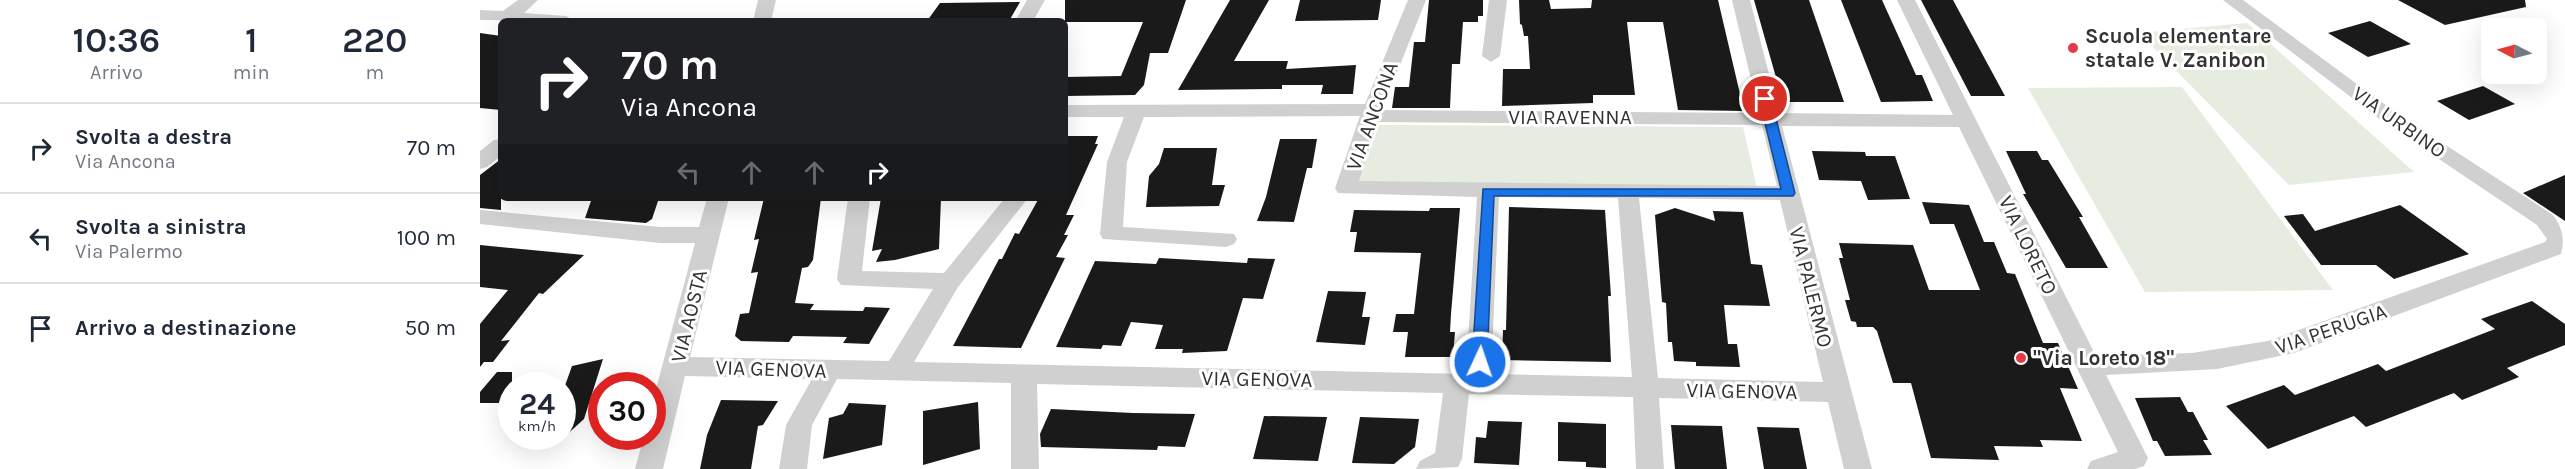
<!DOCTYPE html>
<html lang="it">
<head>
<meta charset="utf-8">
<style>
	:root { --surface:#fff; --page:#f6f6f7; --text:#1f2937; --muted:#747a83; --line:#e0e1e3 }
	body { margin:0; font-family:Karla,sans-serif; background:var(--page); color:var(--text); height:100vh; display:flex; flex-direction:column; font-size:22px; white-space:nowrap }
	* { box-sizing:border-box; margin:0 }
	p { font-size:20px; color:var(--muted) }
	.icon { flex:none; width:33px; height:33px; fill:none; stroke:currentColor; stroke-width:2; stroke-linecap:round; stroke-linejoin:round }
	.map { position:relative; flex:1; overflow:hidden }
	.sheet { display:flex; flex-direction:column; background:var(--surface); width:480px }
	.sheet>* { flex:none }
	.top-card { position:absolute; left:18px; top:18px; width:570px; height:183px; border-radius:9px; box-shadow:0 6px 24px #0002; background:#202124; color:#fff; overflow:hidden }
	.needle { width:39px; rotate:276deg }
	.buttons { position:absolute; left:2001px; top:18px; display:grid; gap:12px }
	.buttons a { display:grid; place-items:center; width:66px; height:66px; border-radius:9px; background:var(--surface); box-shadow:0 6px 24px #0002; font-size:30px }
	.speed { position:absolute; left:18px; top:372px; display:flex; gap:12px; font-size:30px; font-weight:700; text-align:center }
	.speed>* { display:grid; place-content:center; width:78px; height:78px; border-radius:50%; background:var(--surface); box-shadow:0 6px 24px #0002; line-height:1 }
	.speed small { font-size:15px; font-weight:400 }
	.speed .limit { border:9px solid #d22; background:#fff; color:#111 }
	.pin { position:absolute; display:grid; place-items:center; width:51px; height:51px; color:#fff; margin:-26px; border:3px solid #fff; border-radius:50%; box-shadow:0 2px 6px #0007 }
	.me { position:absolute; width:66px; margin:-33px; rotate:3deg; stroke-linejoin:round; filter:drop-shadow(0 0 4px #0008) }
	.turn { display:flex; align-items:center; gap:21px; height:126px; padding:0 24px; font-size:27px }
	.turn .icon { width:78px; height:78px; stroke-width:2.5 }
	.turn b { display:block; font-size:42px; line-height:51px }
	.lanes { display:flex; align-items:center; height:57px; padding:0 24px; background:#0003; justify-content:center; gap:30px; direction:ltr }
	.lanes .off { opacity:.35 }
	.eta { display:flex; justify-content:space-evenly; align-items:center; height:102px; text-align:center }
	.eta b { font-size:36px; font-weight:600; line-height:42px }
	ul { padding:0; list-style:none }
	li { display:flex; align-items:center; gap:18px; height:90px; padding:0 24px; border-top:2px solid var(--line) }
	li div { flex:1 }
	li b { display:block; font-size:22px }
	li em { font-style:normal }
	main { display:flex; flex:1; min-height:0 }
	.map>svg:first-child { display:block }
	.green { fill:#e6ecdf }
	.building { fill:#1a1a1a }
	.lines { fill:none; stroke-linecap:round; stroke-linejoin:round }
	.minor { fill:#d0d0d0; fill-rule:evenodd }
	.route { fill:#1a73e8; stroke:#114b97; stroke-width:1.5 }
	.poi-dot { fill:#e63946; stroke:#fff; stroke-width:2 }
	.labels { text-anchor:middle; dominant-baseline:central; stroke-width:6; stroke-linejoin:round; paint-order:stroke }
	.poi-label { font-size:21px; font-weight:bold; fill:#333; stroke:#fff; text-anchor:start }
	.street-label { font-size:21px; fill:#333; stroke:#fff }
</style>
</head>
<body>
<main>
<section class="sheet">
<div class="eta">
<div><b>10:36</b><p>Arrivo</p></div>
<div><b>1</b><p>min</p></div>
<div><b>220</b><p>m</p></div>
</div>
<ul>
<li><svg class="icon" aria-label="right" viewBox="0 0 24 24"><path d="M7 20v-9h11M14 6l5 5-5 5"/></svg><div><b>Svolta a destra</b><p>Via Ancona</p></div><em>70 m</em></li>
<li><svg class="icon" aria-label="left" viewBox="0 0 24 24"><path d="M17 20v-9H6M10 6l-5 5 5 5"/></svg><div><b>Svolta a sinistra</b><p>Via Palermo</p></div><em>100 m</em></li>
<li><svg class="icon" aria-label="arrive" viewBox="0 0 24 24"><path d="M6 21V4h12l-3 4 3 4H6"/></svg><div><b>Arrivo a destinazione</b></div><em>50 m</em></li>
</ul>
</section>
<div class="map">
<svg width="2085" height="469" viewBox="0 0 2085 469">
	<rect width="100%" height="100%" fill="#fff"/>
	<!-- green -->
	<path class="green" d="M 1767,23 L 1934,172 L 1809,185 L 1659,33 Z
		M 1702,87 L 1853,290 L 1665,292 L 1548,88 Z
		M 899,125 L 1263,127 L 1277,188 L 878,183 Z"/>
	<!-- building -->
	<path class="building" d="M 585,0 L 706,0 L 688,53 L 670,53 L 664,85 L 655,95 L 585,96 L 585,77 L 641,76 L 663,22 L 585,22 Z
		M 750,0 L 789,0 L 754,61 L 808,61 L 806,69 L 876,65 L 873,94 L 841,94 L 843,85 L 802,85 L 802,89 L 698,90 Z
		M 820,0 L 901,0 L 898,20 L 815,21 Z
		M 949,0 L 1003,0 L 1003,16 L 998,16 L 998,22 L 983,22 L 980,64 L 972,64 L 970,108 L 912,108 L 915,87 L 929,87 L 934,42 L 945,42 Z
		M 1039,0 L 1069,0 L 1071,9 L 1111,8 L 1112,0 L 1238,0 L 1264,111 L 1198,110 L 1183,22 L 1147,22 L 1155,95 L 1113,95 L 1113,103 L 1022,106 L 1023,69 L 1050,69 L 1048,36 L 1044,36 L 1042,25 L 1040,24 Z
		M 1274,0 L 1329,0 L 1364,102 L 1303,102 Z
		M 1361,0 L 1402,0 L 1436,75 L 1442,75 L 1453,101 L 1401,102 Z
		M 1441,0 L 1473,0 L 1525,96 L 1491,96 Z
		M 1918,0 L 2045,0 L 2046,7 L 1965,25 Z
		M 540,2 L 529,21 L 447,21 L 460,3 Z
		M 1890,21 L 1931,44 L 1888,57 L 1848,33 Z
		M 0,33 L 21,36 L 21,110 L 0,108 Z
		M 2003,86 L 2035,104 L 1989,120 L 1957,101 Z
		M 585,136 L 618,136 L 615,144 L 618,144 L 586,215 L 594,215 L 584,235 L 588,235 L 576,257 L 585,258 L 541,348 L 473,346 L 519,259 L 522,259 L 535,233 L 539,234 L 559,198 L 585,198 Z
		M 800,139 L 837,139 L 832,168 L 827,168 L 814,222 L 777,221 L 786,197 Z
		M 684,148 L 737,148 L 732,185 L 745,185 L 739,206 L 666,207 L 669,176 L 679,164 Z
		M 1332,151 L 1385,152 L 1386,156 L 1415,156 L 1430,199 L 1388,200 L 1381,181 L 1339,180 Z
		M 1526,151 L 1557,151 L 1562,160 L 1568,160 L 1603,217 L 1599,217 L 1628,268 L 1586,268 L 1543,194 L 1546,194 Z
		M 21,159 L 21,210 L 0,208 L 0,175 Z
		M 2085,175 L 2085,221 L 2043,193 Z
		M 112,198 L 179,198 L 172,219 L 166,223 L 105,218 Z
		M 284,198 L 341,198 L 333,260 L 328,267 L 322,268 L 315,303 L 334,304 L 330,310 L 383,311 L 385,307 L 410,308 L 389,344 L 363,343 L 367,337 L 313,336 L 309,342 L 261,341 L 255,336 L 260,314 L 269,313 L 278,272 L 271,273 L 279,239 L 274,240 Z
		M 401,198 L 461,198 L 459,249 L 415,260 L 396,262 L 402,249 L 392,251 Z
		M 1442,202 L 1489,205 L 1504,242 L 1514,242 L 1527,273 L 1535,274 L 1563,343 L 1578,343 L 1598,389 L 1580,388 L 1602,441 L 1560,440 L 1563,447 L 1514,446 L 1519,460 L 1451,458 L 1431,383 L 1413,383 L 1397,331 L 1393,327 L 1377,327 L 1376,322 L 1371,321 L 1365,300 L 1370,300 L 1359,258 L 1363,258 L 1359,243 L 1433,245 L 1449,290 L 1500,290 L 1474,224 L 1450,224 Z
		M 1920,205 L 1989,254 L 1914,279 L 1896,265 L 1841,265 L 1804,216 L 1823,214 L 1835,231 Z
		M 1029,207 L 1125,210 L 1131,296 L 1128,296 L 1131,362 L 1022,360 L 1023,330 L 1026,330 Z
		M 950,208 L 980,208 L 971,314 L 970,332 L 975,332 L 973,357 L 925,357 L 928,332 L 913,332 L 916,314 L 934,314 L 941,253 L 874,252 L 877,232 L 870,232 L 874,210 L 949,211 Z
		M 1195,208 L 1235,221 L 1233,211 L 1263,212 L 1271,264 L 1282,265 L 1290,306 L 1244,305 L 1248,344 L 1257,344 L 1260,367 L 1216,366 L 1216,362 L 1194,361 L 1192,342 L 1188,342 L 1186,303 L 1182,302 L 1175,215 Z
		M 0,245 L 104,255 L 63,294 L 59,293 L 21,341 L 30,340 L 13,362 L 4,362 L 0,367 L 0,324 L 28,290 L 0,287 Z
		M 679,258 L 767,263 L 768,258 L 795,259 L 783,299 L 763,298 L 747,351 L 702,353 L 703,349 L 675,349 L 683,325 L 651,322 L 641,346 L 623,345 L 621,349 L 576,347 L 615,261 L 676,264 Z
		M 848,291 L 886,292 L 882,317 L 890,317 L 885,345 L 836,342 Z
		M 2052,301 L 2085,324 L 2085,345 L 2027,368 L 2039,377 L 1982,400 L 1974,393 L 1886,427 L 1874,416 L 1788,449 L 1746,406 L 1804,385 L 1815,395 L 1898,364 L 1906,371 L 2015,329 L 2001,319 Z
		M 123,359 L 104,419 L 82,439 L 82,394 L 92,366 Z
		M 17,372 L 32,372 L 32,403 L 0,403 L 0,392 Z
		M 1700,397 L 1708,412 L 1713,412 L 1728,440 L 1723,440 L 1732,455 L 1685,456 L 1677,441 L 1673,441 L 1655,398 Z
		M 241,400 L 298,401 L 283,425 L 278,426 L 271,469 L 220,469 L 227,435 Z
		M 498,402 L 500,449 L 443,465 L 443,411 Z
		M 369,403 L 406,405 L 402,445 L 343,459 L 349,418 L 363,414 Z
		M 571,409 L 653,413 L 715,414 L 705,447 L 678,446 L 677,450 L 561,447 L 560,434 Z
		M 784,416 L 847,417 L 838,461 L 773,459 Z
		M 880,417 L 939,419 L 935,447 L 914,464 L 872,463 Z
		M 1008,421 L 1042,422 L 1039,465 L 994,463 L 996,437 L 1006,438 Z
		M 1078,422 L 1126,424 L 1126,468 L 1106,467 L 1106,462 L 1078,461 Z
		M 1191,425 L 1242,426 L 1247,469 L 1195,469 Z
		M 1277,427 L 1319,428 L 1327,469 L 1284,469 Z"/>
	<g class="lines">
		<!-- minor -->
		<path class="minor" d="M 38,0 L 58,0 L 44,13 L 86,16 L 95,21 L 0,20 L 0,10 L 23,11 Z
			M 278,0 L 296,0 L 291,21 L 273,21 Z
			M 547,0 L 565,0 L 553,21 L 535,21 Z
			M 928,0 L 946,0 L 902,110 L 1279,113 L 1252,0 L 1270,0 L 1299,113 L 1473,115 L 1417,0 L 1435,0 L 1616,356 L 1712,353 L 1788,341 L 2065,242 L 2067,239 L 2057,225 L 1901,120 L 1743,0 L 1763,0 L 1915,112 L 2073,215 C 2082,227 2085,239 2081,254 L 1814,353 L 1737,369 L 1626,375 L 1668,458 L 1664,466 L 1655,469 L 1607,469 L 1611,461 L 1638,452 L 1479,127 L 1302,126 L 1392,469 L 1364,469 L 1348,402 L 1179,398 L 1184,469 L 1156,469 L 1153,397 L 989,394 L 982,459 L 978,467 L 936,469 L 940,461 L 955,453 L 963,393 L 557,384 L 559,469 L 531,469 L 531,383 L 357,379 L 332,425 L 327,469 L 299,469 L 306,425 L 332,379 L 205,376 L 183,469 L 155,469 L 164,436 L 172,436 L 172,404 L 215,243 L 180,243 L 0,224 L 0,210 L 180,227 L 219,227 L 227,198 L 249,198 L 210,357 L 409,361 L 453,289 L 361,285 L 357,279 L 368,198 L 390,198 L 382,271 L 464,273 L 525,198 L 548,198 L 478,287 L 434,362 L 986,374 L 997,197 L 858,193 L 855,188 L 880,116 L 664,117 L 647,162 L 643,227 L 754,234 L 757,239 L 754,244 L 746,247 L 623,239 L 620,234 L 627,162 L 644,117 L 585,117 L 585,105 L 885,104 ZM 898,122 L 1282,125 L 1297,186 L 879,181 ZM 1019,197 L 1138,198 L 1152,377 L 1011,374 ZM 1159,198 L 1300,200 L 1343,382 L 1178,378 Z
			M 1009,0 L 1027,0 L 1020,56 L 1011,62 L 1002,56 Z
			M 21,139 L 21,156 L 7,167 L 0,169 L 0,151 L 14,140 Z"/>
	</g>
	<!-- route -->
	<path class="route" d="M 1281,97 L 1291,99 L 1315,193 L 1313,196 L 1014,196 L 1007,362 L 1000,368 L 994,366 L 992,362 L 1003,189 L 1301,189 L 1279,99 Z"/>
	<!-- markers -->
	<g class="poi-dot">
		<circle cx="1593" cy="48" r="6"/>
		<circle cx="1541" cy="358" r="6"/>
	</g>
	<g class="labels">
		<!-- poi labels -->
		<g class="poi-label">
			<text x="1605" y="36">Scuola elementare<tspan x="1605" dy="24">statale V. Zanibon</tspan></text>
			<text x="1553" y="358">"Via Loreto 18"</text>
		</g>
		<!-- street labels -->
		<g class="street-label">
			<text transform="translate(892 116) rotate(-70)">VIA ANCONA</text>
			<text x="1090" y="117">VIA RAVENNA</text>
			<text transform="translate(1919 122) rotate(35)">VIA URBINO</text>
			<text transform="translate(1548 245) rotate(64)">VIA LORETO</text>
			<text transform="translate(1331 287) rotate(76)">VIA PALERMO</text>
			<text transform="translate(209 316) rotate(-76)">VIA AOSTA</text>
			<text transform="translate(1851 329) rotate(-19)">VIA PERUGIA</text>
			<text transform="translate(291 369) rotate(2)">VIA GENOVA</text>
			<text transform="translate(777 379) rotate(1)">VIA GENOVA</text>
			<text transform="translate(1262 391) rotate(1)">VIA GENOVA</text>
		</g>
	</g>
</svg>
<div class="buttons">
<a><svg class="needle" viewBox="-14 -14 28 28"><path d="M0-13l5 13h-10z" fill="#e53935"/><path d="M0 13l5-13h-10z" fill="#747a83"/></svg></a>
</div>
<div class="speed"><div>24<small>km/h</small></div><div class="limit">30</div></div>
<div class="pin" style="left:1285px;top:99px;background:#d93025"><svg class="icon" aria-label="arrive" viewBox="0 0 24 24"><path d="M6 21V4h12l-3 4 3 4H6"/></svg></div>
<svg class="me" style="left:1000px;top:362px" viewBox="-20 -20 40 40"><circle r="17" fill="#1a73e8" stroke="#fff" stroke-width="3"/><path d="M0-11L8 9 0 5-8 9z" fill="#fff"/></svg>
<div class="top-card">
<div class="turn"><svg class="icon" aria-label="right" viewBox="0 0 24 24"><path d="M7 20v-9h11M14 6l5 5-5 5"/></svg><div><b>70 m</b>Via Ancona</div></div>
<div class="lanes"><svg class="icon off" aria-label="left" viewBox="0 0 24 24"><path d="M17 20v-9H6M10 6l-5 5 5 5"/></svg><svg class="icon off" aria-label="ahead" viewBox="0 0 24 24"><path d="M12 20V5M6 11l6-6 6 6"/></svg><svg class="icon off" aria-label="ahead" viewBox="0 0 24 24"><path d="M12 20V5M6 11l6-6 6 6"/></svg><svg class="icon" aria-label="right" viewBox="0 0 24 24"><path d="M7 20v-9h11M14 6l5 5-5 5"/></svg></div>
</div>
</div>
</main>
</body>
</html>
